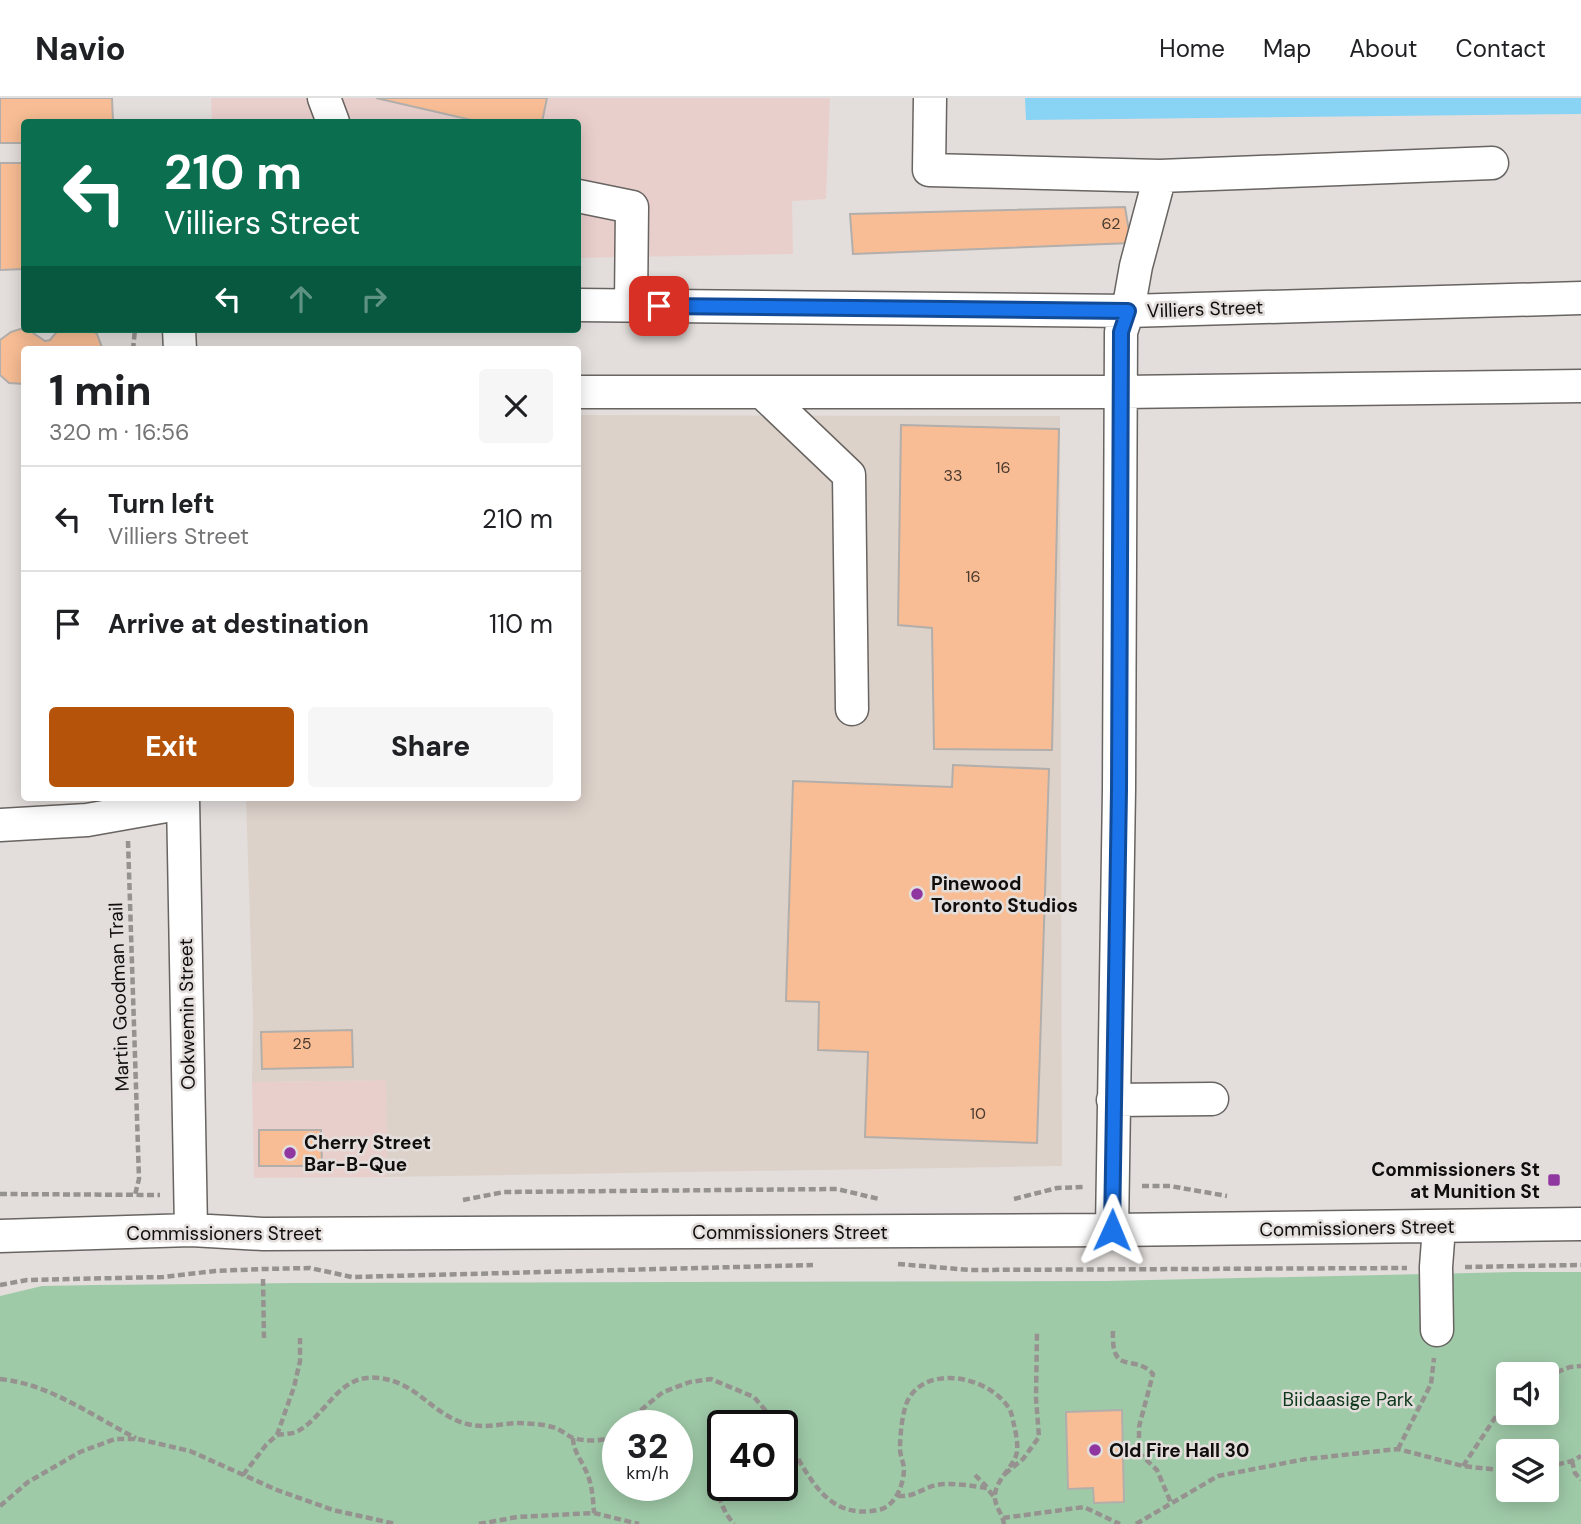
<!DOCTYPE html>
<html lang="en">
<head>
<meta charset="utf-8">
<style>
	:root { --surface:#fff; --page:#f6f6f6; --text:#202124; --muted:#757577; --line:#e0e0e0; --accent:#b45309 }
	body { margin:0; font-family:"DM Sans",sans-serif; background:var(--page); color:var(--text); height:100vh; display:flex; flex-direction:column; font-size:26px; white-space:nowrap }
	* { box-sizing:border-box; margin:0 }
	p { font-size:23px; color:var(--muted) }
	.icon { flex:none; width:38px; height:38px; fill:none; stroke:currentColor; stroke-width:2; stroke-linecap:round; stroke-linejoin:round }
	.map { position:relative; flex:1; overflow:hidden }
	.sheet { position:absolute; left:21px; top:248px; width:560px; height:455px; display:flex; flex-direction:column; background:var(--surface); border-radius:7px; box-shadow:0 4px 18px #0003 }
	.sheet>* { flex:none }
	.top-card { position:absolute; left:21px; top:21px; width:560px; height:214px; border-radius:7px; box-shadow:0 4px 18px #0003; background:#0b6e4f; color:#fff; overflow:hidden }
	.controls { position:absolute; left:1496px; top:1264px; display:grid; gap:14px }
	.controls a { display:grid; place-items:center; width:63px; height:63px; border-radius:7px; background:var(--surface); box-shadow:0 4px 18px #0003; font-size:35px }
	.speed { position:absolute; left:602px; top:1312px; display:flex; gap:14px; font-size:35px; font-weight:700; text-align:center }
	.speed>* { display:grid; place-content:center; width:91px; height:91px; border-radius:50%; background:var(--surface); box-shadow:0 4px 18px #0003; line-height:1 }
	.speed small { font-size:18px; font-weight:400 }
	.speed .limit { border:4px solid #111; border-radius:10px; background:#fff; color:#111 }
	.pin { position:absolute; display:grid; place-items:center; width:60px; height:60px; color:#fff; margin:-30px; border-radius:14px; box-shadow:0 4px 10px #0006 }
	.me { position:absolute; width:77px; margin:-38px; rotate:1deg; stroke-linejoin:round; filter:drop-shadow(0 0 5px #0008) }
	.turn { display:flex; align-items:center; gap:24px; height:147px; padding:0 28px; font-size:32px }
	.turn .icon { width:91px; height:91px; stroke-width:2.5 }
	.turn b { display:block; font-size:49px; line-height:60px }
	.lanes { display:flex; align-items:center; height:66px; padding:0 28px; background:#0003; justify-content:center; gap:35px; direction:ltr }
	.lanes .off { opacity:.35 }
	.round { display:grid; place-items:center; flex:none; width:74px; height:74px; border-radius:7px; background:var(--page) }
	.summary { display:flex; align-items:center; justify-content:space-between; height:119px; padding:0 28px }
	h1 { font-size:42px; font-weight:800; line-height:52px }
	.primary-button { display:flex; gap:14px; margin-top:auto; padding:14px 28px }
	.primary-button a { flex:1; height:80px; border-radius:7px; background:var(--accent); color:#fff; font-size:28px; font-weight:800; line-height:80px; text-align:center }
	.primary-button a+a { background:var(--page); color:var(--text) }
	ul { padding:0; list-style:none }
	li { display:flex; align-items:center; gap:21px; height:105px; padding:0 28px; border-top:2px solid var(--line) }
	li div { flex:1 }
	li b { display:block; font-size:26px }
	li em { font-style:normal }
	header { display:flex; align-items:center; gap:42px; box-sizing:border-box; height:98px; padding:0 35px; background:var(--surface); border-bottom:2px solid var(--line) }
	header strong { font-size:33px }
	nav { display:flex; gap:38px; margin-inline-start:auto; font-size:24px }
	.map>svg:first-child { display:block }
	.commercial { fill:#e9cfcc }
	.built { fill:#ddd2ca }
	.green { fill:#9fcaa8; fill-rule:evenodd }
	.water { fill:#89d3f5 }
	.building { fill:#f8bd94; stroke:#b2aeab; stroke-width:2 }
	.lines { fill:none; stroke-linecap:round; stroke-linejoin:round }
	.minor-casing { stroke:#686461; stroke-width:35 }
	.path { stroke:#96928f; stroke-width:4.5; stroke-dasharray:7 3.5; stroke-linecap:butt }
	.minor { stroke:#fff; stroke-width:32 }
	.route-casing { stroke:#114b97; stroke-width:18 }
	.route { stroke:#1a73e8; stroke-width:12 }
	.poi-dot { fill:#9036a1; stroke:#e3dedb; stroke-width:2.5 }
	.labels { text-anchor:middle; dominant-baseline:central; stroke-width:5; stroke-linejoin:round; paint-order:stroke }
	.number-label { font-size:16px; fill:#4a3a2f }
	.street-label { font-size:19px; fill:#100e0d; stroke:#e3dedb }
	.poi-label { font-size:19px; font-weight:bold; fill:#100e0d; stroke:#e3dedb; text-anchor:start }
	.park-label { font-size:19px; fill:#0c381b; stroke:#e3dedb }
</style>
</head>
<body>
<header>
<strong>Navio</strong>
<nav><a>Home</a><a>Map</a><a>About</a><a>Contact</a></nav>
</header>
<div class="map">
<svg width="1581" height="1426" viewBox="0 0 1581 1426">
	<rect width="100%" height="100%" fill="#e3dedb"/>
	<!-- commercial -->
	<path class="commercial" d="M 211,0 L 830,0 L 826,101 L 792,103 L 793,156 L 578,160 L 578,24 L 212,24 Z
		M 387,982 L 387,1079 L 254,1080 L 252,984 Z"/>
	<!-- built -->
	<path class="built" d="M 578,317 L 1060,318 L 1062,1068 L 387,1079 L 386,982 L 252,984 L 253,920 L 246,700 L 578,700 Z"/>
	<!-- green -->
	<path class="green" d="M 1515,1174 L 1581,1174 L 1581,1426 L 0,1426 L 0,1198 L 42,1188 L 95,1187 L 296,1185 L 1106,1183 ZM 1508,1276 L 1547,1276 L 1547,1314 L 1508,1314 ZM 618,1328 L 677,1328 L 677,1388 L 618,1388 ZM 723,1328 L 782,1328 L 782,1388 L 723,1388 ZM 1508,1353 L 1547,1353 L 1547,1391 L 1508,1391 Z"/>
	<!-- water -->
	<path class="water" d="M 1025,0 L 1581,0 L 1581,16 L 1026,22 Z"/>
	<!-- building -->
	<path class="building" d="M 0,0 L 112,0 L 113,24 L 24,24 L 24,45 L 0,45 Z
		M 376,0 L 547,0 L 542,24 L 480,24 Z
		M 0,65 L 24,65 L 24,171 L 0,172 Z
		M 1125,109 L 1131,145 L 853,156 L 850,116 Z
		M 20,231 L 30,233 L 45,243 L 50,242 L 59,231 L 91,231 L 97,236 L 103,252 L 24,252 L 24,286 L 9,285 L 0,277 L 0,242 L 11,234 Z
		M 901,327 L 1059,331 L 1052,652 L 934,651 L 932,530 L 898,527 Z
		M 953,667 L 1049,671 L 1037,1045 L 865,1039 L 868,954 L 818,952 L 819,904 L 786,903 L 793,683 L 952,689 Z
		M 352,932 L 353,969 L 262,971 L 261,934 Z
		M 259,1032 L 321,1032 L 322,1068 L 259,1068 Z
		M 1122,1312 L 1124,1404 L 1094,1405 L 1093,1390 L 1068,1391 L 1066,1314 Z"/>
	<g class="lines">
		<!-- minor casing -->
		<g class="minor-casing">
			<path id="minor" d="M 324,0 L 333,24
				M 930,0 L 929,72 L 1160,78 L 1136,168 L 1128,213 L 1121,234 L 1119,692 L 1112,1132
				M 1160,78 L 1492,65
				M 578,98 L 632,109 L 631,207
				M 578,207 L 1128,213 L 1581,200
				M 179,231 L 180,252
				M 578,294 L 1123,294 L 1581,288
				M 762,294 L 849,377 L 852,611
				M 183,700 L 191,1132
				M 0,727 L 87,722 L 183,705
				M 1113,1002 L 1212,1001
				M 0,1138 L 191,1132 L 263,1136 L 1112,1132 L 1581,1126
				M 1437,1232 L 1436,1169 L 1439,1129"/>
		</g>
		<!-- path -->
		<path class="path" d="M 133,252 L 135,231
			M 128,743 L 139,1081 L 135,1097
			M 1142,1088 L 1170,1088 L 1227,1098
			M 0,1096 L 160,1097
			M 1014,1101 L 1057,1090 L 1084,1089
			M 463,1102 L 504,1094 L 837,1091 L 879,1101
			M 898,1166 L 970,1172 L 1407,1170
			M 1465,1169 L 1581,1167
			M 263,1181 L 264,1240
			M 0,1187 L 27,1182 L 163,1179 L 215,1173 L 263,1171 L 310,1170 L 352,1179 L 813,1167
			M 1113,1233 C 1111,1279 1134,1255 1153,1276 L 1139,1329 L 1139,1355 L 1157,1372 L 1171,1405
			M 1547,1278 L 1570,1269 L 1581,1268
			M 0,1281 C 50,1286 92,1318 136,1340
			M 627,1328 L 641,1312 L 663,1294 L 690,1284 L 711,1281 L 754,1299 L 777,1326
			M 741,1328 L 749,1323 L 765,1319 L 771,1323
			M 782,1334 C 807,1371 823,1426 882,1411 C 896,1405 903,1388 904,1372 C 904,1365 900,1358 900,1351 C 900,1338 902,1316 907,1304 C 925,1264 992,1279 1010,1312 C 1012,1316 1013,1323 1014,1327 C 1016,1335 1018,1346 1017,1354 C 1014,1370 993,1383 995,1401 C 996,1410 1003,1417 1004,1426
			M 277,1337 C 284,1336 293,1336 298,1333 C 328,1316 338,1275 379,1280 C 417,1284 432,1317 467,1326 C 486,1331 502,1325 521,1325 C 531,1326 543,1326 552,1329 C 559,1330 565,1336 571,1339 C 583,1344 607,1344 618,1336
			M 573,1340 C 573,1352 580,1360 585,1371 C 592,1384 593,1400 594,1415
			M 723,1347 C 709,1370 716,1406 734,1426
			M 1398,1351 L 1431,1286 L 1434,1260
			M 1572,1363 L 1575,1375 L 1581,1382
			M 1463,1368 L 1499,1314 L 1508,1305
			M 1547,1369 L 1572,1363 L 1581,1358
			M 1005,1376 L 1023,1361 L 1039,1339 L 1036,1300 L 1037,1233
			M 243,1377 L 266,1347 L 277,1337 L 294,1289 L 300,1263 L 300,1240
			M 975,1377 L 987,1389
			M 898,1398 C 916,1399 920,1391 936,1387 C 951,1384 972,1388 987,1390 L 995,1400
			M 0,1408 L 28,1384 L 80,1354 L 115,1341 L 138,1341 L 190,1353 L 277,1392 L 333,1412 L 396,1426
			M 1003,1420 L 1084,1409 L 1120,1426
			M 479,1426 L 517,1419 L 594,1415 L 639,1426
			M 1136,1426 L 1218,1378 L 1306,1361 L 1398,1351 L 1463,1368 L 1508,1373"/>
		<!-- minor -->
		<use href="#minor" class="minor"/>
	</g>
	<g class="lines">
		<!-- route casing -->
		<g class="route-casing">
			<path id="route" d="M 659,208 L 1128,213 L 1121,234 L 1119,692 L 1112,1132"/>
		</g>
		<!-- route -->
		<use href="#route" class="route"/>
	</g>
	<!-- markers -->
	<g class="poi-dot">
		<circle cx="917" cy="796" r="7"/>
		<circle cx="290" cy="1055" r="7"/>
		<rect x="1547" y="1075" width="14" height="14" rx="3.5"/>
		<circle cx="1095" cy="1352" r="7"/>
	</g>
	<g class="labels">
		<!-- number labels -->
		<g class="number-label">
			<text x="1111" y="125">62</text>
			<text x="1003" y="369">16</text>
			<text x="953" y="377">33</text>
			<text x="973" y="478">16</text>
			<text x="302" y="945">25</text>
			<text x="978" y="1015">10</text>
		</g>
		<!-- street labels -->
		<g class="street-label">
			<text transform="translate(1205 211) rotate(-2)">Villiers Street</text>
			<text transform="translate(119 899) rotate(-92)">Martin Goodman Trail</text>
			<text transform="translate(187 916) rotate(-91)">Ookwemin Street</text>
			<text transform="translate(1357 1130) rotate(-1)">Commissioners Street</text>
			<text x="790" y="1134">Commissioners Street</text>
			<text x="224" y="1135">Commissioners Street</text>
		</g>
		<!-- poi labels -->
		<g class="poi-label">
			<text x="931" y="785">Pinewood<tspan x="931" dy="22">Toronto Studios</tspan></text>
			<text x="304" y="1044">Cherry Street<tspan x="304" dy="22">Bar-B-Que</tspan></text>
			<text x="1540" y="1071" text-anchor="end">Commissioners St<tspan x="1540" dy="22">at Munition St</tspan></text>
			<text x="1109" y="1352">Old Fire Hall 30</text>
		</g>
		<!-- park labels -->
		<g class="park-label">
			<text x="1348" y="1301">Biidaasige Park</text>
		</g>
	</g>
</svg>
<div class="controls">
<a><svg class="icon" aria-label="sound" viewBox="0 0 24 24"><path d="M4 9h4l5-4v14l-5-4H4zM17 9q2 3 0 6"/></svg></a>
<a><svg class="icon" aria-label="layers" viewBox="0 0 24 24"><path d="M12 4l9 5-9 5-9-5zM3 14l9 5 9-5"/></svg></a>
</div>
<div class="speed"><div>32<small>km/h</small></div><div class="limit">40</div></div>
<div class="pin" style="left:659px;top:208px;background:#d93025"><svg class="icon" aria-label="arrive" viewBox="0 0 24 24"><path d="M6 21V4h12l-3 4 3 4H6"/></svg></div>
<svg class="me" style="left:1112px;top:1132px" viewBox="-20 -20 40 40"><path d="M0-17L14 15 0 8-14 15z" fill="#1a73e8" stroke="#fff" stroke-width="4"/></svg>
<div class="top-card">
<div class="turn"><svg class="icon" aria-label="left" viewBox="0 0 24 24"><path d="M17 20v-9H6M10 6l-5 5 5 5"/></svg><div><b>210 m</b>Villiers Street</div></div>
<div class="lanes"><svg class="icon" aria-label="left" viewBox="0 0 24 24"><path d="M17 20v-9H6M10 6l-5 5 5 5"/></svg><svg class="icon off" aria-label="ahead" viewBox="0 0 24 24"><path d="M12 20V5M6 11l6-6 6 6"/></svg><svg class="icon off" aria-label="right" viewBox="0 0 24 24"><path d="M7 20v-9h11M14 6l5 5-5 5"/></svg></div>
</div>
<section class="sheet">
<div class="summary"><div><h1>1 min</h1><p>320 m · 16:56</p></div><a class="round"><svg class="icon" aria-label="close" viewBox="0 0 24 24"><path d="M6 6l12 12M18 6L6 18"/></svg></a></div>
<ul>
<li><svg class="icon" aria-label="left" viewBox="0 0 24 24"><path d="M17 20v-9H6M10 6l-5 5 5 5"/></svg><div><b>Turn left</b><p>Villiers Street</p></div><em>210 m</em></li>
<li><svg class="icon" aria-label="arrive" viewBox="0 0 24 24"><path d="M6 21V4h12l-3 4 3 4H6"/></svg><div><b>Arrive at destination</b></div><em>110 m</em></li>
</ul>
<div class="primary-button"><a>Exit</a><a>Share</a></div>
</section>
</div>
</body>
</html>
